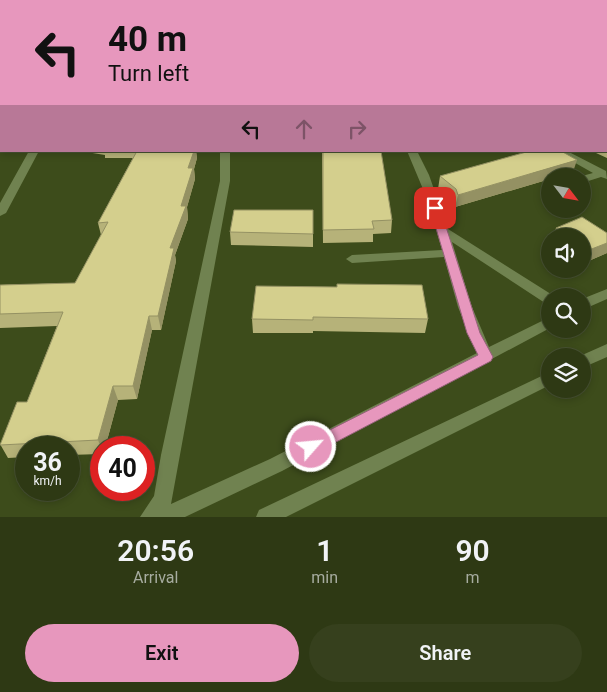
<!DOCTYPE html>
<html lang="en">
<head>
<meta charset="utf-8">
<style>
	:root { --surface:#2e3914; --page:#36401d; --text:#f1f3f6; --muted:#a7aca0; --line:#495334; --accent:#e797bd }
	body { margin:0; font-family:Roboto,sans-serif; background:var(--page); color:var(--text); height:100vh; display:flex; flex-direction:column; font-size:19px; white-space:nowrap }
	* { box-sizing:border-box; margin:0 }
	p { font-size:16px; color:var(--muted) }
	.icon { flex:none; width:28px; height:28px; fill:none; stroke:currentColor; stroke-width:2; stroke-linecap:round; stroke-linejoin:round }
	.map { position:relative; height:517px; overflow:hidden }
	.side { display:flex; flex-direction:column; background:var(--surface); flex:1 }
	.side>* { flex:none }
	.banner { position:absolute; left:0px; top:0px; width:608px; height:152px; box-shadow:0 2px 8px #0003,0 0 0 1px var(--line); background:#e797bd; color:#111; overflow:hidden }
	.needle { width:32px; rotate:121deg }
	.controls { position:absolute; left:541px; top:168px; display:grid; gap:10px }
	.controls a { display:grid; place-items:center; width:50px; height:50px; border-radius:50%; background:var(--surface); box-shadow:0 2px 8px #0003,0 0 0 1px var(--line); font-size:25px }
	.speed { position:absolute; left:15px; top:436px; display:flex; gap:10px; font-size:25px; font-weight:700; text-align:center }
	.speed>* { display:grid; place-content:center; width:65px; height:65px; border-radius:50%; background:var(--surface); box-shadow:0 2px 8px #0003,0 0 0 1px var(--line); line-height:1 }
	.speed small { font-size:12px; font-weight:400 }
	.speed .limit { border:8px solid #d22; background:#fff; color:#111 }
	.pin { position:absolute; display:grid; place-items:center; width:42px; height:42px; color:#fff; margin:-21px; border-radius:10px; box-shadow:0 2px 8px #0006 }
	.me { position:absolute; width:55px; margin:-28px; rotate:63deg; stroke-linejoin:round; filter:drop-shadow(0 0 4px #0008) }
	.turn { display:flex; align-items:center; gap:18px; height:105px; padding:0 25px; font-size:22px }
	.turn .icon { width:65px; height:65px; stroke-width:2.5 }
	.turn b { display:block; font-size:35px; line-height:42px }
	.lanes { display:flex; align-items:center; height:48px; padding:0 25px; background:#0003; justify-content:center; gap:25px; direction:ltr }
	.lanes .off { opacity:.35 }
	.eta { display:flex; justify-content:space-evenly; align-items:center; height:85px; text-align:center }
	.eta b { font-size:30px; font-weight:600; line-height:35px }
	.primary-button { display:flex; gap:10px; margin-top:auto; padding:10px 25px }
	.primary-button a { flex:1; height:58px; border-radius:30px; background:var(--accent); color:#111; font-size:20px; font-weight:600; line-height:58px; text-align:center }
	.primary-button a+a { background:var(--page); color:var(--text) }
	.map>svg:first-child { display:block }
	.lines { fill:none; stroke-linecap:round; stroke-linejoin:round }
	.minor { fill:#708250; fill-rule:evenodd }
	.major { stroke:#be8d30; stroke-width:12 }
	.wall { fill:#b6b279 }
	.shaded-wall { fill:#949163 }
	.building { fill:#d4cf8d; stroke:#949163 }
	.route { fill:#e797bd; stroke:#96627b }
</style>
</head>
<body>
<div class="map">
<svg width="607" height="517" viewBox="0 0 607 517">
	<rect width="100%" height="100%" fill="#3d4c1b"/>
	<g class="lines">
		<!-- minor -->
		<path class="minor" d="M 0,2 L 1,2 L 1,6 L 0,6 Z
			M 606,14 L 607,14 L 607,18 L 606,18 Z
			M 29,151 L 39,151 L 6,213 L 0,216 L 0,203 Z
			M 220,151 L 230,151 L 230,181 L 171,504 L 270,459 L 477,353 L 458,307 L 444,257 L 352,263 L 346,259 L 352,255 L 442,250 L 428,201 L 407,151 L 417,151 L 429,175 L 448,229 L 554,296 L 550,296 L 550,305 L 545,303 L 452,242 L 472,307 L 489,347 L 550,317 L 550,328 L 282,471 L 185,517 L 140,517 L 154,496 L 161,455 L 220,181 Z
			M 554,151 L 567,151 L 606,171 L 607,179 L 601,177 L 582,183 L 582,176 L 593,173 Z
			M 607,289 L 607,299 L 582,310 L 582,299 Z
			M 607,344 L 607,357 L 582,368 L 582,356 L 580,356 Z
			M 550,372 L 550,385 L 286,517 L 256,517 L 259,510 Z"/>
		<!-- major -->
		<path class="major" d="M 101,1 L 104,0
			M 0,50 L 1,49"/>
	</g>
	<!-- wall -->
	<path class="wall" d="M 606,139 L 607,139 L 607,158 L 596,153 L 597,151 L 606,151 Z
		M 80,151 L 196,151 L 197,158 L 194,169 L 195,179 L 187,207 L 188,219 L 175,255 L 176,261 L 161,330 L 152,330 L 137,399 L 118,400 L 105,448 L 101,448 L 101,454 L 69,455 L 69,448 L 26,448 L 26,457 L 8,458 L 0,444 L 27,402 L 57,326 L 0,328 L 0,285 L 75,283 L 101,235 L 98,223 L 133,158 L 105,158 L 105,155 Z
		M 322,151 L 392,220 L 391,233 L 373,234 L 373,242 L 323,243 Z
		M 573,172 L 550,176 L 550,179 L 455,207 L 454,202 L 438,189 L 440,176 Z
		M 313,210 L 313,247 L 231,245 L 230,232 Z
		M 556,228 L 607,233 L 607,253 L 584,263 L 582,263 L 582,236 L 553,236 Z
		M 337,287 L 428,319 L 425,333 L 313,331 L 313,333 L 253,333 L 252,319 Z"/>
	<!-- shaded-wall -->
	<path class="shaded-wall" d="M 19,0 L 26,0 L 26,1 L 18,1 Z
		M 0,99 L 1,99 L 1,111 L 0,112 Z
		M 192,151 L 196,151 L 197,158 L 194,169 L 195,179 L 187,207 L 188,219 L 175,255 L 176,261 L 161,330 L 158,316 L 170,248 Z
		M 577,160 L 573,172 L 558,176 L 550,176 L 550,179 L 455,207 L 458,195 Z
		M 607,243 L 607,253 L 584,263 L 589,250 Z
		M 149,316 L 152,330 L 137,399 L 133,386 Z
		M 113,386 L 118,400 L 105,448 L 101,448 L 98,440 Z"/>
	<!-- building -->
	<path class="building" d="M 3,0 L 19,0 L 18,1 L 3,1 Z
		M 210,0 L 570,0 L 574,1 L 213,1 Z
		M 606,70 L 607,70 L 607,87 L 606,87 Z
		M 1,75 L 1,99 L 0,99 L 0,76 Z
		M 137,151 L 194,151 L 188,168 L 193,168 L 181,206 L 186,206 L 170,248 L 174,248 L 158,316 L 149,316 L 133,386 L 113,386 L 98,440 L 0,445 L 17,402 L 27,402 L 63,312 L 0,314 L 0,285 L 75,283 L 108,222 L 98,223 Z
		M 323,151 L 381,151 L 392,220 L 372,221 L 374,229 L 323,230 Z
		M 530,151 L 561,151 L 577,160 L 458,195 L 456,189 L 440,176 Z
		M 234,210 L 313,210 L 313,234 L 230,232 Z
		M 582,217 L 607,233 L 607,243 L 589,250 L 582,246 L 582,236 L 568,236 L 556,228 Z
		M 337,284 L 422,285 L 428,319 L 313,317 L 313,320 L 252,319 L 256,286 L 337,287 Z"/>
	<!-- route -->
	<path class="route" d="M 435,205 L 440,208 L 480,333 L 493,357 L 491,361 L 317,452 L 311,454 L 306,452 L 303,447 L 306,442 L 478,355 L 467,333 L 430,208 Z"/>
</svg>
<div class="controls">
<a><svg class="needle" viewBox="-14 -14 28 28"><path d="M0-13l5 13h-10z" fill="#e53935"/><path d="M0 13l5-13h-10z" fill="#a7aca0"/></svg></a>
<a><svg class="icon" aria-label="sound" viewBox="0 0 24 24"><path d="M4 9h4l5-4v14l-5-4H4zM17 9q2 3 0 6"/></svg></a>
<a><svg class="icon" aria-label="search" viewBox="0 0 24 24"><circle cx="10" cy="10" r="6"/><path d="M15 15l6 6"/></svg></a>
<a><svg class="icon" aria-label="layers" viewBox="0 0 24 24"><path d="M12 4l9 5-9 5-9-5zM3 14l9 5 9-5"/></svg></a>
</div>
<div class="speed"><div>36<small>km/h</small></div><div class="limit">40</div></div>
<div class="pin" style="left:435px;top:208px;background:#d93025"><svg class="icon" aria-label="arrive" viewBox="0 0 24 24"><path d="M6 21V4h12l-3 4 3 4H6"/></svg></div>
<svg class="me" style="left:311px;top:447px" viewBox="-20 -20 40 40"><circle r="17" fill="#e797bd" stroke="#fff" stroke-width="3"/><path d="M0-11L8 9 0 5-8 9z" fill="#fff"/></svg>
<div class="banner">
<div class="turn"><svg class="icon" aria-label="left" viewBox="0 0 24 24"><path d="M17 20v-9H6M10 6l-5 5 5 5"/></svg><div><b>40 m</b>Turn left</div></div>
<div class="lanes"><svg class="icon" aria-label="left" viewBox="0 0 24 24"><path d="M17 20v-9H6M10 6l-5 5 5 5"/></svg><svg class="icon off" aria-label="ahead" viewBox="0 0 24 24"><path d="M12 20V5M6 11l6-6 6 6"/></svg><svg class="icon off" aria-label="right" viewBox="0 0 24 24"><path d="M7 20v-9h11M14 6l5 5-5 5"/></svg></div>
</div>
</div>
<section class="side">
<div class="eta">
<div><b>20:56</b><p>Arrival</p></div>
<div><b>1</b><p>min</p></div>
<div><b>90</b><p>m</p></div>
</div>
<div class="primary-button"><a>Exit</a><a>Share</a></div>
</section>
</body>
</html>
